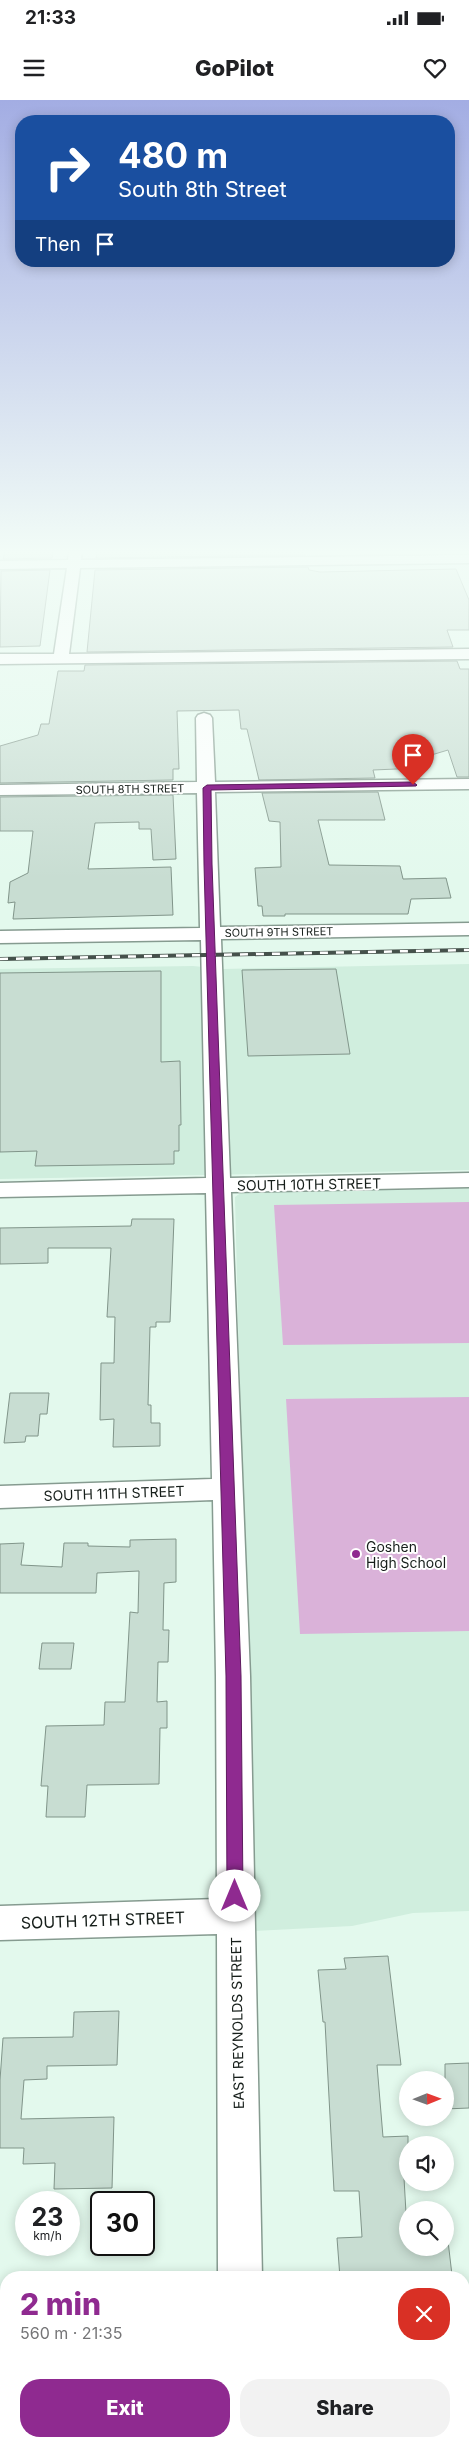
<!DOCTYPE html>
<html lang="en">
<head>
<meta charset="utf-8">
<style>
	:root { --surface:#fff; --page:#f2f2f2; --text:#202124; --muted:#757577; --accent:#8f2a90 }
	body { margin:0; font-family:Inter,sans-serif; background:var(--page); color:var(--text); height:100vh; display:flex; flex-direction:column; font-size:19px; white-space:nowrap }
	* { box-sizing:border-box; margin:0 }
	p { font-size:16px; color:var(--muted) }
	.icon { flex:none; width:28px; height:28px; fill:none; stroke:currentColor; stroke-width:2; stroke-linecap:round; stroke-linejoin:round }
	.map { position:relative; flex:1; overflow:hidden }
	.details { position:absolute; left:0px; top:2171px; width:470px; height:176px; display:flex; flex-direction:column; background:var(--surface); border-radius:20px 20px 0 0; box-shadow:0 2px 12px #0003 }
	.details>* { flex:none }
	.banner { position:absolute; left:15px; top:15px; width:440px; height:152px; border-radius:20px; box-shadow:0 2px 12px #0003; background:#1a4fa0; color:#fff; overflow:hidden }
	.needle { width:32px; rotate:89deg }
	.buttons { position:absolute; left:399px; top:1971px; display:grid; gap:10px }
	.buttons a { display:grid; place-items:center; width:55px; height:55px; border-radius:50%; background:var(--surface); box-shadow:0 2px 12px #0003; font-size:25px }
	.speed { position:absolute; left:15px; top:2091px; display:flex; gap:10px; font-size:25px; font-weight:700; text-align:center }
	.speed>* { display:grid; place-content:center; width:65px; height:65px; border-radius:50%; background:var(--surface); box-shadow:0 2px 12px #0003; line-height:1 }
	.speed small { font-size:12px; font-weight:400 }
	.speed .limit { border:2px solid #111; border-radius:8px; background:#fff; color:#111 }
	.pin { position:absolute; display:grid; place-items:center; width:42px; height:42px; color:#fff; margin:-51px -21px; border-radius:50% 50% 50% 0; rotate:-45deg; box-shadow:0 0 5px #0007 }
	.pin .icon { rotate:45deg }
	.me { position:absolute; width:55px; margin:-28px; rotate:0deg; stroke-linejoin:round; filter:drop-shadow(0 0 4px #0008) }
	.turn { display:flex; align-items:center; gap:18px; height:105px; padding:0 20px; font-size:22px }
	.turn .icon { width:65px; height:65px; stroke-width:2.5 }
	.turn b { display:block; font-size:35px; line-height:42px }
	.then { display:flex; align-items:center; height:48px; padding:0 20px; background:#0003; gap:10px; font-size:19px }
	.round { display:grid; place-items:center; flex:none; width:52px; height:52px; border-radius:20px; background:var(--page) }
	.overview { display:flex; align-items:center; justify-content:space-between; height:85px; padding:0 20px }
	h1 { font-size:30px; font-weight:800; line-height:38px; color:var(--accent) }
	.action { display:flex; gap:10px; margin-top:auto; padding:10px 20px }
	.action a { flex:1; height:58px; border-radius:20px; background:var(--accent); color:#fff; font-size:20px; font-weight:800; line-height:58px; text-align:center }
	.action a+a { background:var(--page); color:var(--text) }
	.status { display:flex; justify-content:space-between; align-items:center; height:35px; padding:0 25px; background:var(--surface); direction:ltr }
	.status svg { height:14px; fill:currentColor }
	header { display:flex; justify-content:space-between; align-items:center; height:65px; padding:0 20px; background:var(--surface); font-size:22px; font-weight:800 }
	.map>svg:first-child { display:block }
	.built { fill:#d0eede }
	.green { fill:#dab2d9 }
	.building { fill:#c8ddd2; stroke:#81958a }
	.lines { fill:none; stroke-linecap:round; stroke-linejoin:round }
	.minor-casing { stroke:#869b90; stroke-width:3 }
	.minor { fill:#fff; fill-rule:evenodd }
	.rail-casing { stroke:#45514b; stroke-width:4 }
	.rail { stroke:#fff; stroke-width:2.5; stroke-dasharray:8; stroke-linecap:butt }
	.route { fill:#8f2a90; stroke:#5d1b5e }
	.poi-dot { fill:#8f2a90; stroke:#fff; stroke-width:2 }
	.labels { text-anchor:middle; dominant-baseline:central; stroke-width:4; stroke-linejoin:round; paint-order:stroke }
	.far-street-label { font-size:11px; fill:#161e1a; stroke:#fff }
	.street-label { font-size:14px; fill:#161e1a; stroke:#fff }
	.poi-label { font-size:14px; fill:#161e1a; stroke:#fff; text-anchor:start }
	.near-street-label { font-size:16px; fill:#161e1a; stroke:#fff }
</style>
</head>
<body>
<div class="status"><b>21:33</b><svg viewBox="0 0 49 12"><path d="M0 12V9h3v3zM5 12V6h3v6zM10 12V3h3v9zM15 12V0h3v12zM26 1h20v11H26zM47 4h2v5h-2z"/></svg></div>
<header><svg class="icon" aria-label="menu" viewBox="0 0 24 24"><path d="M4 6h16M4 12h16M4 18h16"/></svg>GoPilot<svg class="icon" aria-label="heart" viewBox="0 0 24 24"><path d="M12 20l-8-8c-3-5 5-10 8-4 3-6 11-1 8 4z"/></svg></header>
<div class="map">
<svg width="469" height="2347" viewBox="0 0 469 2347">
	<rect width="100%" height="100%" fill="#e3f9ed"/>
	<!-- built -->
	<path class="built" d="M 469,864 L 469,1070 L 0,1079 L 0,869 L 193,866 L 223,869 Z
		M 469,1087 L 469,1811 L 413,1813 L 352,1826 L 253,1831 L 235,1097 L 242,1092 Z"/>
	<!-- green -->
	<path class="green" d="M 469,1102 L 469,1243 L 283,1245 L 274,1105 Z
		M 469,1297 L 469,1531 L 300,1534 L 286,1299 Z"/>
	<!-- building -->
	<path class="building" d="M 5,451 L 53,451 L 52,458 L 3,459 Z
		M 97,451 L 304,451 L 305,455 L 96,458 Z
		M 308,467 L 309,470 L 320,472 L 456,469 L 469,500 L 469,530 L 447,530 L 453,547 L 87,552 L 95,470 Z
		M 50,470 L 40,546 L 0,547 L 1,471 Z
		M 457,561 L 460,569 L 469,569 L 469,677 L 457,677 L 448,650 L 418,659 L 420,668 L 373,670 L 375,678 L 259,680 L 247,629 L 241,629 L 239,610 L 177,611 L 179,669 L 173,669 L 173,680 L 0,683 L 0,646 L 38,635 L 41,624 L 49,624 L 58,571 L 84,571 L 85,565 Z
		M 378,692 L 385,720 L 318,720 L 329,765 L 400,766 L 403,779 L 446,778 L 451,798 L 411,799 L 408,814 L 285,814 L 285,816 L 263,816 L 262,806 L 258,806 L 255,768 L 281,767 L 280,722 L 269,721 L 262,693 Z
		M 173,695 L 176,759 L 153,760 L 151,729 L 139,729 L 139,722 L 95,723 L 88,769 L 171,767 L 173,815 L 13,819 L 15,802 L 8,803 L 10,782 L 28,773 L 33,731 L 0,731 L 0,697 Z
		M 336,869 L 350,954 L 248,956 L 242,870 Z
		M 161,871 L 161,962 L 180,961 L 181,1025 L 179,1025 L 179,1051 L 174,1051 L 174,1064 L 35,1066 L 37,1051 L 0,1052 L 0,873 Z
		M 132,1119 L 174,1119 L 170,1222 L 156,1222 L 156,1227 L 150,1227 L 148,1305 L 151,1305 L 151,1323 L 160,1323 L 160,1346 L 113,1347 L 114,1319 L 100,1320 L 101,1263 L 114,1263 L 115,1217 L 107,1217 L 111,1148 L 48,1148 L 48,1163 L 0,1164 L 0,1128 L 131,1126 Z
		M 10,1293 L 49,1293 L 47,1314 L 40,1314 L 38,1336 L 26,1336 L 25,1342 L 4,1343 Z
		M 176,1439 L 176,1482 L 164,1483 L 163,1530 L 169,1530 L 168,1562 L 158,1562 L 157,1602 L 167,1601 L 167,1628 L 160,1628 L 159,1684 L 87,1685 L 85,1717 L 46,1717 L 48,1686 L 41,1686 L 46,1626 L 104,1625 L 105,1602 L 125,1602 L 130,1512 L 138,1513 L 139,1471 L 97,1473 L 96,1493 L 0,1493 L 0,1444 L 24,1443 L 21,1465 L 62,1467 L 64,1443 L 88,1443 L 88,1446 L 130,1447 L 130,1440 Z
		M 42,1543 L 74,1543 L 71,1569 L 39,1569 Z
		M 388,1856 L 401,1965 L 377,1965 L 383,2037 L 408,2036 L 408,2078 L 404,2078 L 408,2148 L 445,2148 L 446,2124 L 452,2175 L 340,2178 L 337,2138 L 362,2137 L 359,2091 L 334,2091 L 325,1922 L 323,1922 L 318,1870 L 346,1869 L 344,1858 Z
		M 119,1911 L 117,1965 L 47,1966 L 47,1979 L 24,1980 L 21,2019 L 114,2017 L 112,2088 L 54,2089 L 55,2063 L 23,2064 L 24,2048 L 0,2048 L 0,1980 L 3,1938 L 73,1937 L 74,1912 Z
		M 469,1963 L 469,2008 L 445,2009 L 445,1964 Z"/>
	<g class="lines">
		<!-- minor casing -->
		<g class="minor-casing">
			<path id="minor" d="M 69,451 L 82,451 L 81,460 L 469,455 L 469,463 L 80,468 L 69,554 L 469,549 L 469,559 L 0,564 L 0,554 L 54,554 L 67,468 L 0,469 L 0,461 L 68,460 Z
				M 204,613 L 210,615 L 212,618 L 215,682 L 469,679 L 469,689 L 215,692 L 220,827 L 469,823 L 469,835 L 221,839 L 230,1078 L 469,1073 L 469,1087 L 231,1092 L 250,1576 L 262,2178 L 218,2178 L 217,1834 L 0,1840 L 0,1806 L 217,1799 L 216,1576 L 213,1400 L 0,1408 L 0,1386 L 212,1379 L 206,1093 L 0,1097 L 0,1083 L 206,1078 L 201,840 L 0,843 L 0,831 L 200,828 L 197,693 L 0,695 L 0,685 L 197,682 L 196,618 L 198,615 Z
				M 219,2341 L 267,2341 L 267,2347 L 219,2347 Z"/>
		</g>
		<!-- minor -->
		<use href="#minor" class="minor"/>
		<!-- rail casing -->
		<g class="rail-casing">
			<path id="rail" d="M 0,859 L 469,850"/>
		</g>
		<!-- rail -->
		<use href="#rail" class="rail"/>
	</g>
	<!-- sky -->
	<linearGradient id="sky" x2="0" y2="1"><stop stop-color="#a3ade3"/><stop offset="0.58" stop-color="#f2fcf7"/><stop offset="1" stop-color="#f2fcf7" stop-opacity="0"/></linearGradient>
	<rect width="469" height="779" fill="url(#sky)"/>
	<!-- route -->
	<path class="route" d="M 413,682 L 417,685 L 416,686 L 211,690 L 212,764 L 241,1576 L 243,1796 L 241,1801 L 235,1803 L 230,1801 L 227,1796 L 226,1576 L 204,764 L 203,688 L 207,685 Z"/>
	<!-- markers -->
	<circle class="poi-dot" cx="356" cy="1454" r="5"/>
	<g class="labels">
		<!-- far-street labels -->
		<g class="far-street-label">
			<text transform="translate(130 689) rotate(-1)">SOUTH 8TH STREET</text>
			<text transform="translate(279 832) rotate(-1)">SOUTH 9TH STREET</text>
		</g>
		<!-- street labels -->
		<g class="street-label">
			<text transform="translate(309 1084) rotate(-1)">SOUTH 10TH STREET</text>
			<text transform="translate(114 1393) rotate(-2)">SOUTH 11TH STREET</text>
			<text transform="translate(237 1923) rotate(-91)">EAST REYNOLDS STREET</text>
		</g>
		<!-- poi labels -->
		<g class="poi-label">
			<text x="366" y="1446">Goshen<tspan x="366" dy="16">High School</tspan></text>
		</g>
		<!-- near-street labels -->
		<g class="near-street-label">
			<text transform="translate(103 1820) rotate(-2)">SOUTH 12TH STREET</text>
		</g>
	</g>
</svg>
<div class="buttons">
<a><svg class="needle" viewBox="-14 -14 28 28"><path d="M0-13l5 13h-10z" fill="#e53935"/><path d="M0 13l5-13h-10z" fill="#757577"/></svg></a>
<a><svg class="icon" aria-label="sound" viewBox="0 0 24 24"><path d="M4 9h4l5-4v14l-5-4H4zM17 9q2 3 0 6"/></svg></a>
<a><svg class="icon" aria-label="search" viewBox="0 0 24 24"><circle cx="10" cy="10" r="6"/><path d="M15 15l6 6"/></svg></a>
</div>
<div class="speed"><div>23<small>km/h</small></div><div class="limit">30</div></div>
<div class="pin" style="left:413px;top:685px;background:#d93025"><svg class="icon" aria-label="arrive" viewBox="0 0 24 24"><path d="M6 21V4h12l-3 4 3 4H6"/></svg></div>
<svg class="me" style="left:235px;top:1796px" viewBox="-20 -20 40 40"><circle r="19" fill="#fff"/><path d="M0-13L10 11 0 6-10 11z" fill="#8f2a90"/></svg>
<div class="banner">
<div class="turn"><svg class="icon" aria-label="right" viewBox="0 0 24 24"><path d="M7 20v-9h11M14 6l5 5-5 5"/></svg><div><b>480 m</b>South 8th Street</div></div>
<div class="then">Then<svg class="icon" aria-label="arrive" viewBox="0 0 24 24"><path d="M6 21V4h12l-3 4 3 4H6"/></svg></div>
</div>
<section class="details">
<div class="overview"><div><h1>2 min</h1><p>560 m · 21:35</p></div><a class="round" style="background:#d93025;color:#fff"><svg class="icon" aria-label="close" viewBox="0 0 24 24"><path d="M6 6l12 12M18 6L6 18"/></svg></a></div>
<div class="action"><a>Exit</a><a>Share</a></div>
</section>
</div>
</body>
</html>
